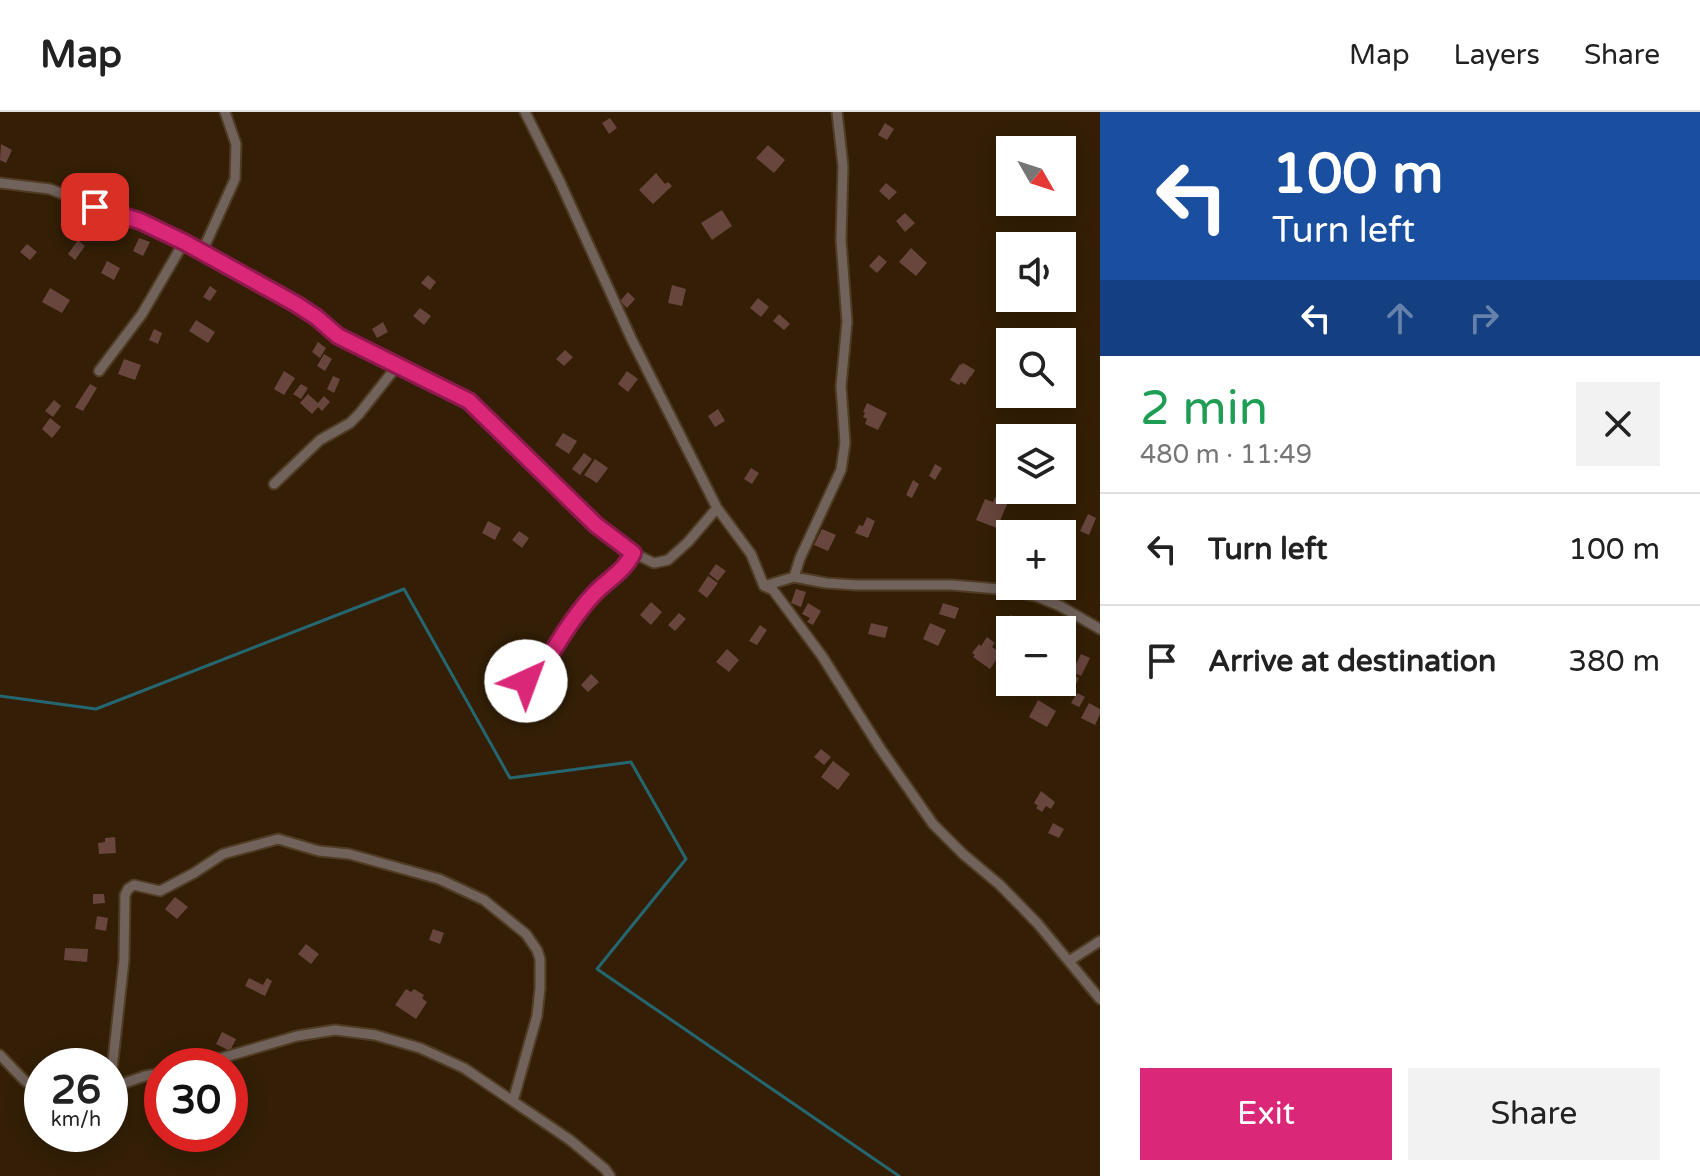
<!DOCTYPE html>
<html lang="en">
<head>
<meta charset="utf-8">
<style>
	:root { --surface:#fff; --page:#f2f2f2; --text:#222; --muted:#767676; --line:#e0e0e0; --accent:#db2777 }
	body { margin:0; font-family:"Varela Round",sans-serif; background:var(--page); color:var(--text); height:100vh; display:flex; flex-direction:column; font-size:30px; white-space:nowrap }
	* { box-sizing:border-box; margin:0 }
	p { font-size:26px; color:var(--muted) }
	.icon { flex:none; width:44px; height:44px; fill:none; stroke:currentColor; stroke-width:2; stroke-linecap:round; stroke-linejoin:round }
	.map { position:relative; flex:1; overflow:hidden }
	.sheet { display:flex; flex-direction:column; background:var(--surface); width:600px }
	.sheet>* { flex:none }
	.top-card { background:#1a4fa0; color:#fff; overflow:hidden }
	.needle { width:52px; rotate:129deg }
	.fabs { position:absolute; left:996px; top:24px; display:grid; gap:16px }
	.fabs a { display:grid; place-items:center; width:80px; height:80px; border-radius:0px; background:var(--surface); box-shadow:0 4px 20px #0003; font-size:40px }
	.speed { position:absolute; left:24px; top:936px; display:flex; gap:16px; font-size:40px; font-weight:700; text-align:center }
	.speed>* { display:grid; place-content:center; width:104px; height:104px; border-radius:50%; background:var(--surface); box-shadow:0 4px 20px #0003; line-height:1 }
	.speed small { font-size:20px; font-weight:400 }
	.speed .limit { border:12px solid #d22; background:#fff; color:#111 }
	.pin { position:absolute; display:grid; place-items:center; width:68px; height:68px; color:#fff; margin:-34px; border-radius:16px; box-shadow:0 4px 12px #0006 }
	.me { position:absolute; width:88px; margin:-44px; rotate:43deg; stroke-linejoin:round; filter:drop-shadow(0 0 6px #0008) }
	.turn { display:flex; align-items:center; gap:28px; height:168px; padding:0 40px; font-size:36px }
	.turn .icon { width:104px; height:104px; stroke-width:2.5 }
	.turn b { display:block; font-size:56px; line-height:68px }
	.lanes { display:flex; align-items:center; height:76px; padding:0 40px; background:#0003; justify-content:center; gap:40px; direction:ltr }
	.lanes .off { opacity:.35 }
	.round { display:grid; place-items:center; flex:none; width:84px; height:84px; border-radius:0px; background:var(--page) }
	.headline { display:flex; align-items:center; justify-content:space-between; height:136px; padding:0 40px }
	h1 { font-size:48px; font-weight:600; line-height:60px; color:#1e9e55 }
	.cta { display:flex; gap:16px; margin-top:auto; padding:16px 40px }
	.cta a { flex:1; height:92px; border-radius:0px; background:var(--accent); color:#fff; font-size:32px; font-weight:600; line-height:92px; text-align:center }
	.cta a+a { background:var(--page); color:var(--text) }
	ul { padding:0; list-style:none }
	li { display:flex; align-items:center; gap:24px; height:112px; padding:0 40px; border-top:2px solid var(--line) }
	li div { flex:1 }
	li b { display:block; font-size:30px }
	li em { font-style:normal }
	header { display:flex; align-items:center; gap:48px; box-sizing:border-box; height:112px; padding:0 40px; background:var(--surface); border-bottom:2px solid var(--line) }
	header strong { font-size:38px }
	nav { display:flex; gap:44px; margin-inline-start:auto; font-size:28px }
	main { display:flex; flex:1; min-height:0 }
	.map>svg:first-child { display:block }
	.lines { fill:none; stroke-linecap:round; stroke-linejoin:round }
	.stream { stroke:#246771; stroke-width:3 }
	.building { fill:#68463d }
	.minor-casing { stroke:#503c25; stroke-width:13 }
	.minor { stroke:#71635b; stroke-width:9 }
	.route-casing { stroke:#8e194d; stroke-width:20 }
	.route { stroke:#db2777; stroke-width:14 }
</style>
</head>
<body>
<header>
<strong>Map</strong>
<nav><a>Map</a><a>Layers</a><a>Share</a></nav>
</header>
<main>
<div class="map">
<svg width="1100" height="1064" viewBox="0 0 1100 1064">
	<rect width="100%" height="100%" fill="#341f06"/>
	<g class="lines">
		<path class="stream" d="M0,584L96,597L404,477L510,666L631,650L686,747L597,857L899,1064"/>
	</g>
	<path class="building" d="M610,6L617,16L609,22L602,11Z
		M885,11L894,17L887,28L878,23Z
		M1,32L12,38L6,51L0,48Z
		M768,33L785,48L774,61L756,46Z
		M656,61L665,72L668,70L672,74L653,92L639,78Z
		M886,71L897,80L889,88L879,79Z
		M722,98L732,114L712,128L701,111Z
		M905,101L915,111L905,120L896,109Z
		M139,126L150,130L143,144L133,139Z
		M78,128L85,134L75,148L68,142Z
		M27,132L37,140L30,148L20,140Z
		M911,136L927,151L916,164L899,150Z
		M879,143L887,150L877,161L869,154Z
		M107,149L120,156L114,168L101,161Z
		M428,163L436,170L430,178L421,171Z
		M672,173L686,177L682,194L668,191Z
		M210,174L217,179L210,189L203,185Z
		M50,176L70,188L62,201L42,190Z
		M628,180L635,187L627,196L620,189Z
		M758,186L769,195L761,205L750,196Z
		M420,196L431,204L424,213L413,204Z
		M779,202L790,212L784,218L773,209Z
		M196,208L215,220L208,231L189,219Z
		M383,210L388,220L377,226L372,217Z
		M154,217L162,221L158,232L149,228Z
		M318,230L326,236L320,246L312,240Z
		M565,238L573,245L564,254L556,247Z
		M324,242L332,247L325,259L317,254Z
		M124,247L141,253L135,268L118,262Z
		M963,251L975,258L971,265L969,264L970,265L965,273L961,270L959,273L950,268L960,252L961,253Z
		M284,259L295,266L284,283L274,277Z
		M627,259L638,267L628,280L618,272Z
		M333,264L340,267L334,281L327,277Z
		M90,272L97,276L83,299L75,295Z
		M301,272L308,276L301,287L293,282Z
		M308,282L318,291L324,284L330,290L322,299L318,295L312,302L300,291Z
		M54,288L61,294L53,305L45,299Z
		M867,291L887,301L878,318L865,312L867,307L863,305L865,301L863,300Z
		M718,297L725,309L715,315L708,304Z
		M50,306L61,315L52,326L42,317Z
		M563,321L577,329L569,342L555,333Z
		M584,341L592,347L580,363L572,357Z
		M595,347L608,356L597,371L584,363Z
		M935,352L942,356L935,368L929,364Z
		M751,356L759,361L752,372L744,367Z
		M913,368L919,372L912,386L906,383Z
		M995,385L1008,390L997,416L976,408L985,387L993,390Z
		M1088,402L1096,406L1089,423L1080,419Z
		M867,405L875,409L868,426L855,421L859,413L863,414Z
		M488,409L501,416L495,428L482,421Z
		M822,417L836,423L828,439L814,433Z
		M519,419L529,426L522,436L512,428Z
		M716,452L726,459L718,469L709,462Z
		M708,464L718,471L707,486L698,479Z
		M796,477L806,480L801,495L791,491Z
		M651,490L662,500L651,513L640,503Z
		M808,491L821,499L813,513L807,510L810,506L802,502Z
		M943,491L959,496L955,507L939,502Z
		M679,501L686,507L675,519L668,513Z
		M1011,503L1020,508L1014,518H1010V520L1001,515Z
		M871,511L888,515L885,526L868,522Z
		M930,511L946,518L938,534L923,527Z
		M760,513L767,518L757,533L749,529Z
		M987,525L995,531L992,535L1001,541L990,557L973,545L975,543L972,541L979,532L981,534Z
		M727,537L739,548L729,560L716,550Z
		M1081,542L1090,546L1081,564L1072,560Z
		M1068,561L1079,566L1073,578L1063,573Z
		M591,562L599,570L588,580L581,573Z
		M505,571L516,579L511,586L500,578Z
		M1077,581L1085,585L1079,595L1071,591Z
		M1038,588L1056,599L1047,615L1029,605Z
		M1089,591L1100,597V602L1095,613L1081,606Z
		M821,637L831,645L824,653L814,645Z
		M833,649L850,662L838,678L821,665Z
		M1041,679L1055,690L1051,697L1046,694L1042,700L1036,696L1038,694L1034,691Z
		M1053,711L1064,717L1059,726L1048,721Z
		M115,725L116,741L99,742L98,731L105,730V726Z
		M93,782H104L105,791L93,792Z
		M175,785L188,795L177,807L165,797Z
		M97,804L108,806L106,819L95,817Z
		M433,817L444,821L440,832L429,828Z
		M306,832L319,842L311,852L298,842Z
		M65,836L88,837L87,850L64,848Z
		M249,866L263,873L267,866L272,869L265,884L245,874Z
		M406,877L411,880L414,877L424,883L422,886L427,890L416,907L395,893Z
		M222,920L236,927L230,939L216,932Z"/>
	<g class="lines">
		<g class="minor-casing">
			<path id="minor" d="M525,0L560,70L632,228L717,396L751,442L764,474L773,478L822,544L880,636L933,712L963,742L1000,773L1038,812L1100,887
				M0,71L50,77L95,95L140,109L202,140L296,192L316,205L338,224L469,289L596,413L633,441L654,451L668,448L688,430L717,396
				M202,140L235,67L236,32L225,0
				M99,259L142,202L184,130
				M274,372L320,328L350,311L359,302L397,254
				M794,465L800,446L841,358L845,331L841,274L847,210L841,128L843,54L837,0
				M764,474L794,465L826,471L856,473H952L1010,478L1038,485L1060,494L1100,517
				M519,567L526,569L534,567L593,483L628,453L633,441
				M1069,849L1100,829
				M0,943L24,968L42,982
				M194,954L297,924L335,918L375,923L420,936L464,956L570,1028L605,1057L610,1064
				M110,976L124,848L125,783L128,777L134,773L160,779L194,761L223,742L278,727L319,739L349,742L439,767L484,788L526,822L537,838L540,847V876L537,904L513,989
				M110,976L145,964L162,961"/>
		</g>
		<use href="#minor" class="minor"/>
	</g>
	<g class="lines">
		<g class="route-casing">
			<path id="route" d="M95,95L140,109L184,130L296,192L316,205L338,224L469,289L596,413L633,441C624,460 608,467 594,482C575,502 553,537 540,561L534,567L526,569"/>
		</g>
		<use href="#route" class="route"/>
	</g>
</svg>
<div class="fabs">
<a><svg class="needle" viewBox="-14 -14 28 28"><path d="M0-13l5 13h-10z" fill="#e53935"/><path d="M0 13l5-13h-10z" fill="#767676"/></svg></a>
<a><svg class="icon" aria-label="sound" viewBox="0 0 24 24"><path d="M4 9h4l5-4v14l-5-4H4zM17 9q2 3 0 6"/></svg></a>
<a><svg class="icon" aria-label="search" viewBox="0 0 24 24"><circle cx="10" cy="10" r="6"/><path d="M15 15l6 6"/></svg></a>
<a><svg class="icon" aria-label="layers" viewBox="0 0 24 24"><path d="M12 4l9 5-9 5-9-5zM3 14l9 5 9-5"/></svg></a>
<a>+</a>
<a>−</a>
</div>
<div class="speed"><div>26<small>km/h</small></div><div class="limit">30</div></div>
<div class="pin" style="left:95px;top:95px;background:#d93025"><svg class="icon" aria-label="arrive" viewBox="0 0 24 24"><path d="M6 21V4h12l-3 4 3 4H6"/></svg></div>
<svg class="me" style="left:526px;top:569px" viewBox="-20 -20 40 40"><circle r="19" fill="#fff"/><path d="M0-13L10 11 0 6-10 11z" fill="#db2777"/></svg>
</div>
<section class="sheet">
<div class="top-card">
<div class="turn"><svg class="icon" aria-label="left" viewBox="0 0 24 24"><path d="M17 20v-9H6M10 6l-5 5 5 5"/></svg><div><b>100 m</b>Turn left</div></div>
<div class="lanes"><svg class="icon" aria-label="left" viewBox="0 0 24 24"><path d="M17 20v-9H6M10 6l-5 5 5 5"/></svg><svg class="icon off" aria-label="ahead" viewBox="0 0 24 24"><path d="M12 20V5M6 11l6-6 6 6"/></svg><svg class="icon off" aria-label="right" viewBox="0 0 24 24"><path d="M7 20v-9h11M14 6l5 5-5 5"/></svg></div>
</div>
<div class="headline"><div><h1>2 min</h1><p>480 m · 11:49</p></div><a class="round"><svg class="icon" aria-label="close" viewBox="0 0 24 24"><path d="M6 6l12 12M18 6L6 18"/></svg></a></div>
<ul>
<li><svg class="icon" aria-label="left" viewBox="0 0 24 24"><path d="M17 20v-9H6M10 6l-5 5 5 5"/></svg><div><b>Turn left</b></div><em>100 m</em></li>
<li><svg class="icon" aria-label="arrive" viewBox="0 0 24 24"><path d="M6 21V4h12l-3 4 3 4H6"/></svg><div><b>Arrive at destination</b></div><em>380 m</em></li>
</ul>
<div class="cta"><a>Exit</a><a>Share</a></div>
</section>
</main>
</body>
</html>
